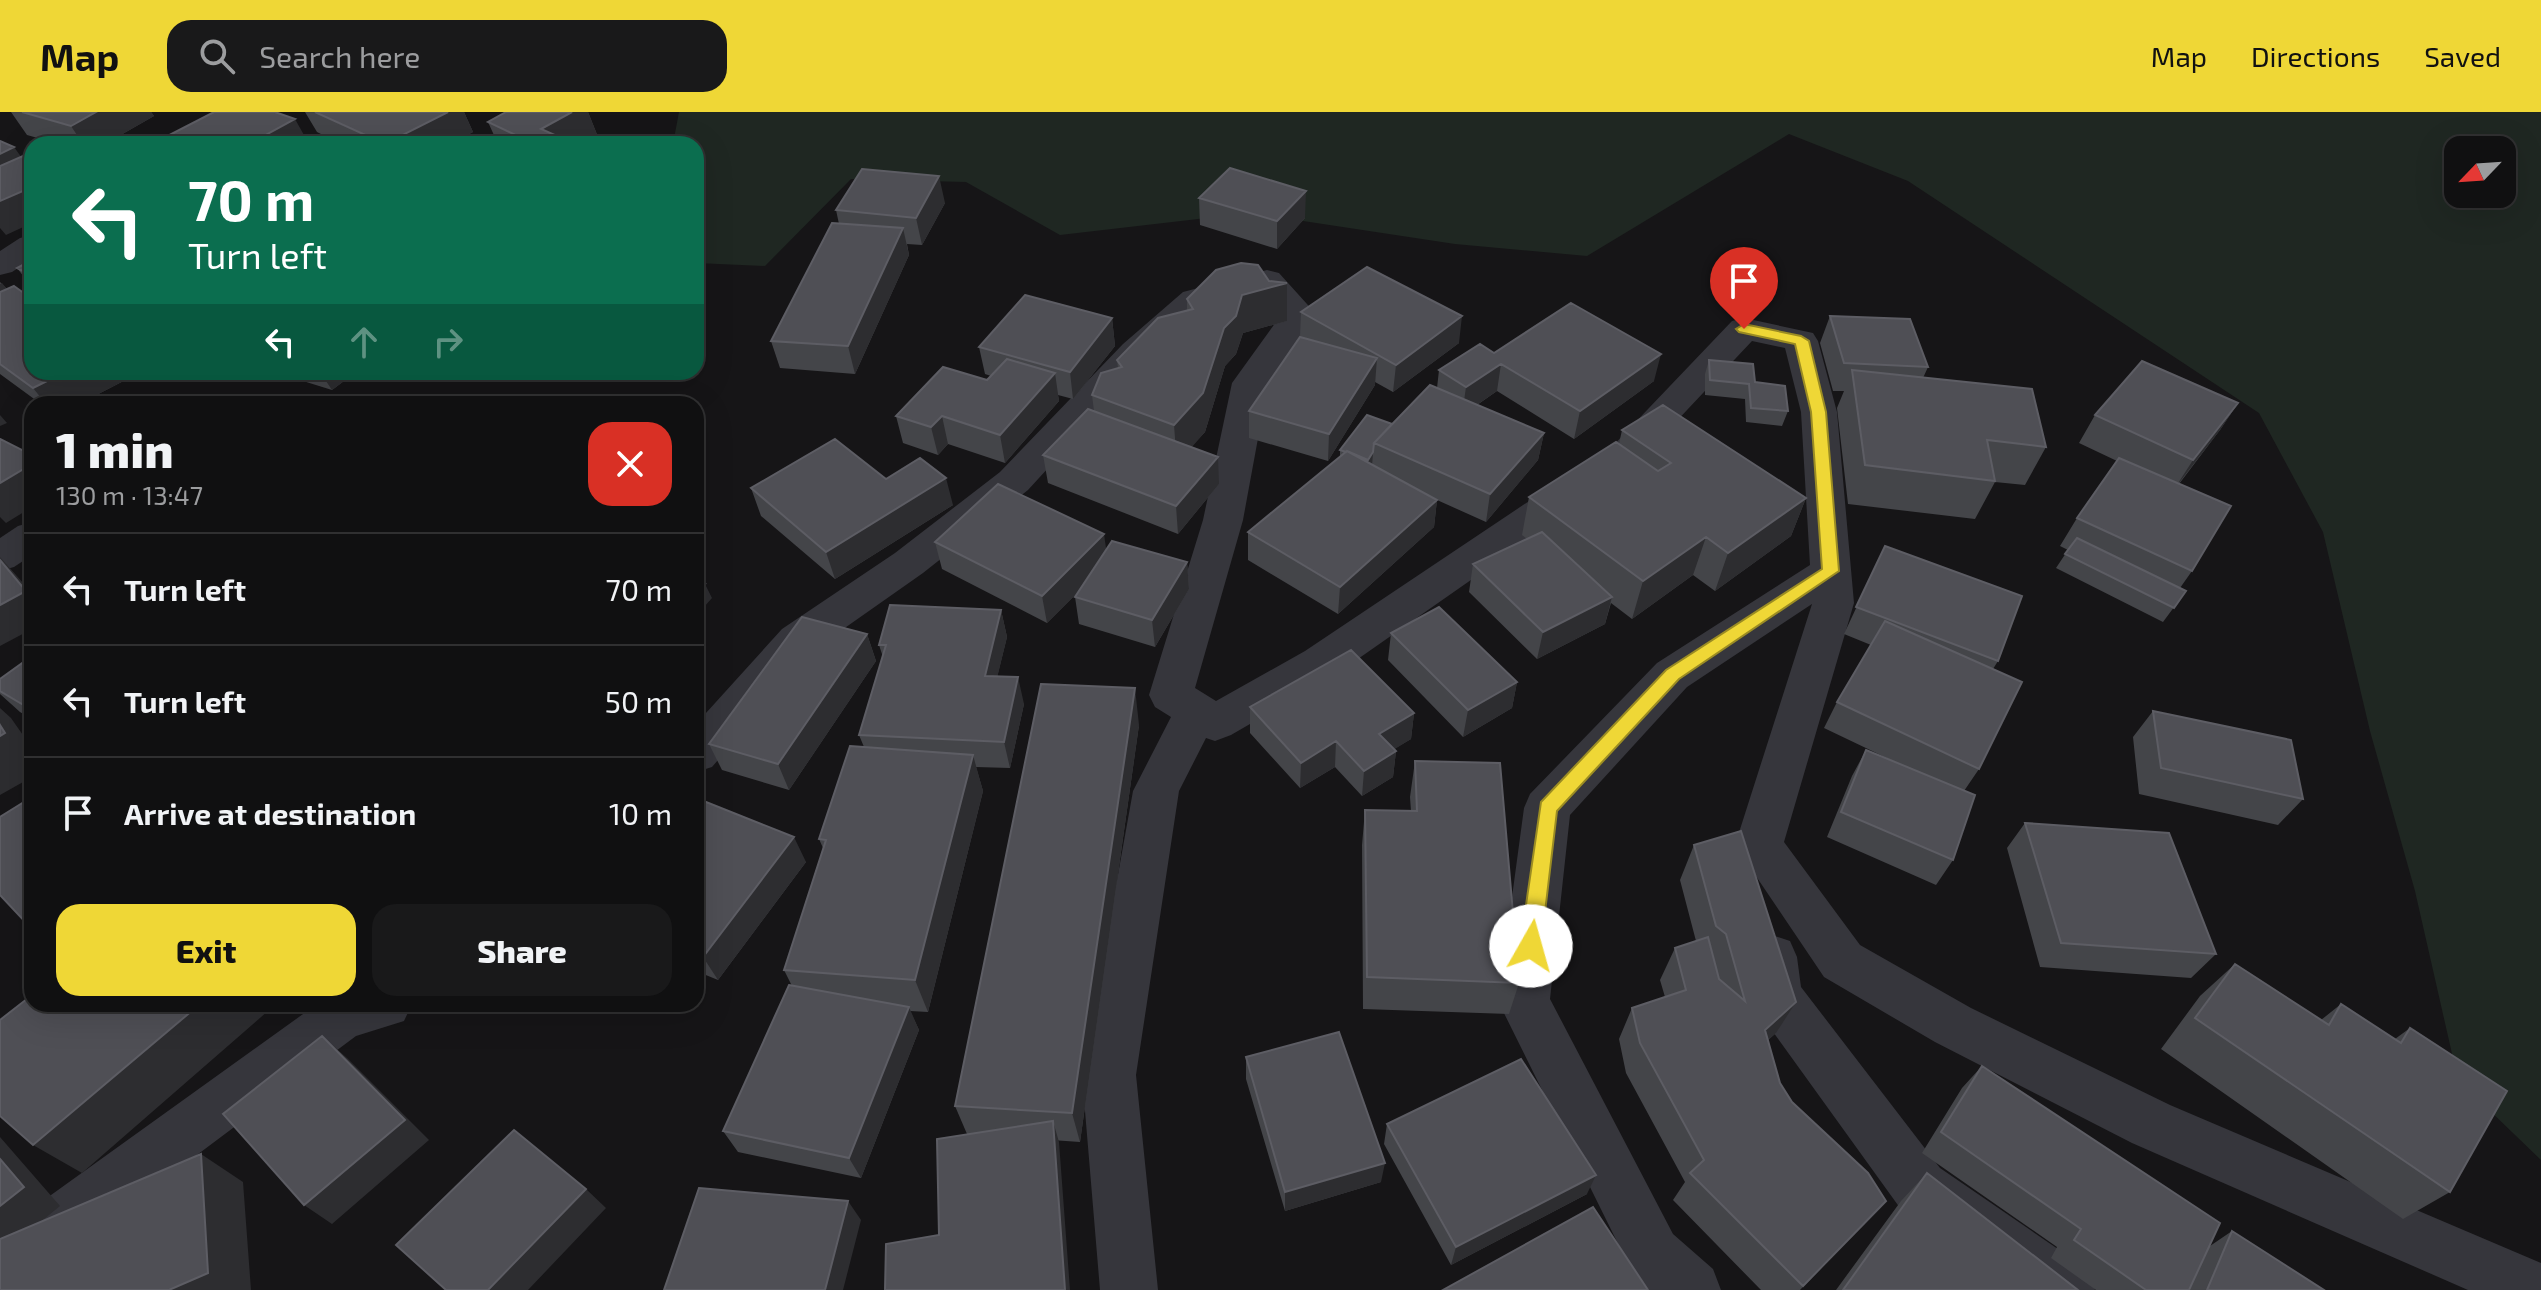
<!DOCTYPE html>
<html lang="en">
<head>
<meta charset="utf-8">
<style>
	:root { --surface:#101011; --page:#19191a; --text:#f1f3f6; --muted:#9c9d9f; --line:#303031; --accent:#efd736 }
	body { margin:0; font-family:"Exo 2",sans-serif; background:var(--page); color:var(--text); height:100vh; display:flex; flex-direction:column; font-size:30px; white-space:nowrap }
	* { box-sizing:border-box; margin:0 }
	p { font-size:26px; color:var(--muted) }
	.icon { flex:none; width:44px; height:44px; fill:none; stroke:currentColor; stroke-width:2; stroke-linecap:round; stroke-linejoin:round }
	.map { position:relative; flex:1; overflow:hidden }
	.sheet { position:absolute; left:24px; top:284px; width:680px; height:616px; display:flex; flex-direction:column; background:var(--surface); border-radius:24px; box-shadow:0 8px 32px #0002,0 0 0 2px var(--line) }
	.sheet>* { flex:none }
	.guide { position:absolute; left:24px; top:24px; width:680px; height:244px; border-radius:24px; box-shadow:0 8px 32px #0002,0 0 0 2px var(--line); background:#0b6e4f; color:#fff; overflow:hidden }
	.needle { width:52px; rotate:245deg }
	.tools { position:absolute; left:2444px; top:24px; display:grid; gap:16px }
	.tools a { display:grid; place-items:center; width:72px; height:72px; border-radius:16px; background:var(--surface); box-shadow:0 8px 32px #0002,0 0 0 2px var(--line); font-size:40px }
	.pin { position:absolute; display:grid; place-items:center; width:68px; height:68px; color:#fff; margin:-82px -34px; border-radius:50% 50% 50% 0; rotate:-45deg; box-shadow:0 0 8px #0007 }
	.pin .icon { rotate:45deg }
	.me { position:absolute; width:88px; margin:-44px; rotate:7deg; stroke-linejoin:round; filter:drop-shadow(0 0 6px #0008) }
	.turn { display:flex; align-items:center; gap:28px; height:168px; padding:0 32px; font-size:36px }
	.turn .icon { width:104px; height:104px; stroke-width:2.5 }
	.turn b { display:block; font-size:56px; line-height:68px }
	.lanes { display:flex; align-items:center; height:76px; padding:0 32px; background:#0003; justify-content:center; gap:40px; direction:ltr }
	.lanes .off { opacity:.35 }
	.round { display:grid; place-items:center; flex:none; width:84px; height:84px; border-radius:24px; background:var(--page) }
	.head { display:flex; align-items:center; justify-content:space-between; height:136px; padding:0 32px }
	h1 { font-size:48px; font-weight:800; line-height:60px }
	.primary-button { display:flex; gap:16px; margin-top:auto; padding:16px 32px }
	.primary-button a { flex:1; height:92px; border-radius:24px; background:var(--accent); color:#111; font-size:32px; font-weight:800; line-height:92px; text-align:center }
	.primary-button a+a { background:var(--page); color:var(--text) }
	ul { padding:0; list-style:none }
	li { display:flex; align-items:center; gap:24px; height:112px; padding:0 32px; border-top:2px solid var(--line) }
	li div { flex:1 }
	li b { display:block; font-size:30px }
	li em { font-style:normal }
	header { display:flex; align-items:center; gap:48px; box-sizing:border-box; height:112px; padding:0 40px; background:var(--accent); color:#111 }
	header strong { font-size:38px }
	nav { display:flex; gap:44px; margin-inline-start:auto; font-size:28px }
	.search { width:560px; height:72px; background:var(--page); display:flex; align-items:center; gap:20px; box-sizing:border-box; padding:0 28px; border-radius:24px; color:var(--muted); font-size:30px }
	.map>svg:first-child { display:block }
	.green { fill:#1f2722; fill-rule:evenodd }
	.lines { fill:none; stroke-linecap:round; stroke-linejoin:round }
	.minor { fill:#36363c; fill-rule:evenodd }
	.wall { fill:#444549 }
	.shaded-wall { fill:#2d2d30 }
	.building { fill:#4f4f55; stroke:#5d5d64; stroke-width:2 }
	.route { fill:#efd736; stroke:#9b8c23; stroke-width:2 }
</style>
</head>
<body>
<header>
<strong>Map</strong>
<div class="search"><svg class="icon" aria-label="search" viewBox="0 0 24 24"><circle cx="10" cy="10" r="6"/><path d="M15 15l6 6"/></svg>Search here</div>
<nav><a>Map</a><a>Directions</a><a>Saved</a></nav>
</header>
<div class="map">
<svg width="2541" height="1178" viewBox="0 0 2541 1178">
	<rect width="100%" height="100%" fill="#161517"/>
	<path class="green" d="M679,0H2541V1048L2458,968L2415,779L2370,619L2323,420L2259,301L1908,69L1789,22L1587,144L1455,132L1250,101L1060,123L966,70L851,67L765,154L696,151V32H673ZM2458,38H2502V82H2458Z"/>
	<g class="lines">
		<path class="minor" d="M32,123V147L12,160L0,163V139L20,126Z
			M1267,158L1279,161L1316,202L1268,272L1243,408L1195,576L1216,589L1305,539L1559,369L1573,365L1587,369L1592,378L1587,387L1335,563L1231,623L1215,629L1206,626L1179,679L1136,963L1158,1178H1100L1082,963L1133,679L1171,605L1155,595L1149,583L1203,408L1232,271L1281,203L1260,180L1207,194L1147,248L1028,378L923,461L812,539L712,655L696,660V612L782,517L895,441L1000,360L1123,232L1183,180Z
			M1744,206L1813,221L1818,229L1837,300L1854,491L1784,730L1860,833L1971,896L2170,993L2541,1151V1178H2468L2132,1031L1935,930L1824,865L1735,733L1812,492L1687,575L1570,703L1550,887L1673,1122L1713,1157L1721,1178H1649L1633,1162L1498,889L1524,696L1530,682L1657,551L1810,453L1801,300L1785,236L1752,229L1639,349L1626,353L1613,349L1607,340L1732,209Z
			M32,410V443L14,455L0,459V426L18,414Z
			M1772,823L1790,829L1797,845L1801,875L1940,1056L2087,1157L2095,1178H2016L1900,1096L1758,899C1747,877 1743,852 1754,829Z
			M317,892H412L404,909L356,924L66,1141L44,1178H0V1141L26,1101Z"/>
	</g>
	<path class="wall" d="M11,0H151L154,4L105,32H59L27,23Z
		M305,0H464L473,20L450,32H341L317,20Z
		M506,0H588L600,30L596,32H498L488,10Z
		M1199,86L1305,106L1277,137L1200,113Z
		M945,91L922,133L907,132L909,143L855,262L780,256L771,229L839,112L836,98Z
		M32,148V172L28,170L17,156Z
		M0,170L7,177L32,260H141L79,292H41L0,262Z
		M1187,187L1287,209L1243,221L1236,242L1225,254L1205,320L1191,335L1219,372L1178,422L1048,371L1043,343L1094,299L1092,283L1118,256L1117,248L1187,198Z
		M1301,200L1459,231L1393,280L1375,270V273L1328,349L1249,326V299L1300,225Z
		M1830,204L1928,255L1923,266L2046,335L2025,373L1995,370L1975,407L1848,392L1837,296L1844,279H1833L1820,231Z
		M1112,206L1115,234L1073,287L1058,283L1059,289L1005,351L948,332L938,343L903,331L896,304L987,268L991,264L985,262L979,235Z
		M1494,241L1654,269L1574,327L1497,279L1477,293L1544,321L1538,348L1486,410L1437,388L1434,415L1338,502L1248,448V420L1340,345V338L1392,312L1437,276L1439,258Z
		M1709,248L1755,270L1788,299L1782,314L1746,310L1745,287L1705,283V262Z
		M274,260H356L332,278Z
		M2238,291L2220,318L2179,372L2192,459L2180,476L2186,479L2163,510L2056,456L2068,438L2060,434L2077,406L2117,349L2079,331L2095,303Z
		M1622,318L1806,386L1791,424L1715,479L1693,463L1632,507L1611,491L1605,512L1537,547L1469,480L1473,452L1527,427L1522,423L1529,385L1619,332Z
		M886,367L953,393L835,467L761,404L751,376Z
		M935,430L1106,437L1187,450L1189,477L1155,535L1079,512L1075,485L1080,478L1047,511L942,457Z
		M1885,434L1998,549L1993,557L1979,657L1964,679L1953,748L1936,773L1827,725L1852,664L1866,638L1891,648L1824,616L1837,590L1871,533L1844,522Z
		M1001,498L1007,525L997,565L1024,592L1010,656L976,655L983,679L928,900L910,899L919,918L861,1066L738,1040L723,1019L792,874L784,858L823,736L819,727L864,635L859,623L883,545L879,533Z
		M1391,521L1517,570L1512,596L1463,625L1388,548Z
		M867,522L876,549L789,678L722,658L709,632Z
		M32,544V607L20,600L0,582V567Z
		M1250,595L1414,601L1411,627L1394,637L1396,639L1393,665L1362,684L1335,655L1300,676L1250,621Z
		M2153,599L2303,687L2278,713L2139,682L2133,625Z
		M1139,613L1080,1030L967,1022L955,994Z
		M1415,649L1519,871L1509,902L1363,897L1362,733L1365,698L1411,699L1410,685Z
		M696,686L806,750L718,868L696,859Z
		M2025,711L2216,842L2191,866L2040,855L2007,736Z
		M1694,733L1776,921L1768,928L1780,971L1792,990L1886,1089L1800,1178H1761L1673,1088L1685,1070L1626,961L1619,927L1632,896L1665,885L1660,868L1675,836L1696,829L1680,768Z
		M2235,852L2321,908L2341,892L2395,927L2410,916L2450,1080L2403,1107L2161,937L2200,884Z
		M1246,945L1381,1070L1285,1099L1246,967Z
		M1982,954L2210,1134L2232,1119L2324,1178H2096L2051,1146L2057,1135L1922,1041L1962,976Z
		M1387,1012L1587,1082L1451,1153L1384,1032Z
		M1927,1061L2078,1178H1836L1901,1089Z"/>
	<path class="shaded-wall" d="M96,0H151L154,4L105,32H83L71,14Z
		M439,0H464L473,20L450,32H385Z
		M572,0H588L600,30L596,32H547L541,17Z
		M295,7L309,32H249Z
		M14,35L32,60L0,78V42Z
		M939,64L945,91L922,133L916,106Z
		M32,75V111L6,123L0,116V89Z
		M1306,79L1305,106L1277,137V109Z
		M903,116L909,143L855,262L848,234Z
		M2,171L24,198L0,211V172Z
		M1287,171V209L1243,221L1236,242L1225,254L1205,320L1177,352L1174,313L1242,183Z
		M1462,204L1459,231L1393,280L1396,253Z
		M1112,206L1115,234L1073,287L1070,260Z
		M1661,242L1654,269L1574,327L1580,299Z
		M1377,246L1375,273L1328,349L1329,322Z
		M1501,252L1497,279L1462,303L1466,275Z
		M65,260H141L79,292H46L33,276Z
		M320,260H356L332,278Z
		M1055,261L1059,289L1005,351L1000,323Z
		M2238,291L2220,318L2175,376L2193,348Z
		M0,303L7,311L0,314Z
		M942,304L948,332L938,343L931,315Z
		M1544,321L1538,348L1486,410L1490,382Z
		M1373,340L1372,355L1367,362L1368,348Z
		M1218,345L1219,372L1178,422L1176,394Z
		M32,352V395L6,411L0,405V371Z
		M946,366L953,393L835,467L826,440Z
		M1806,386L1791,424L1715,479L1728,441Z
		M1437,388L1434,415L1338,502L1340,475Z
		M1104,422L1108,450L1047,511L1042,484Z
		M1706,425L1693,463L1632,507L1643,469Z
		M0,445L32,481V517L0,534Z
		M1187,450L1189,477L1155,535L1152,508Z
		M705,472L712,486L696,504V482Z
		M1612,485L1605,512L1537,547L1543,520Z
		M1001,498L1007,525L991,591L985,564Z
		M867,522L876,549L789,678L778,652Z
		M1018,565L1024,592L1010,656L1004,630Z
		M1517,570L1512,596L1463,625L1468,598Z
		M1135,576L1139,613L1080,1030L1072,1001Z
		M0,596L11,606L32,636V665L0,683Z
		M1414,601L1411,627L1377,648L1379,622Z
		M1336,629L1335,655L1300,676L1301,651Z
		M1396,639L1393,665L1362,684L1364,659Z
		M973,643L983,679L928,900L915,868Z
		M794,725L806,750L718,868L703,845Z
		M1796,890L1776,921L1746,948L1765,918Z
		M200,892H276L82,1061L33,1033Z
		M909,895L919,918L861,1066L849,1046Z
		M322,924L347,946L429,1028L332,1112L304,1093Z
		M1053,1009L1059,1030L1070,1178H1065Z
		M0,1025L60,1094L0,1143Z
		M201,1042L243,1070L251,1178H169Z
		M1385,1051L1381,1070L1285,1099V1080Z
		M1596,1063L1587,1082L1451,1153L1456,1135Z
		M586,1077L606,1096L528,1178H488Z
		M848,1089L861,1108L843,1178H825Z"/>
	<path class="building" d="M22,0H96L71,14Z
		M214,0H275L295,7L249,32L154,31Z
		M315,0H448L385,32Z
		M506,0H572L541,17L575,32H511L522,26L488,10Z
		M0,29L14,35L0,42Z
		M32,40V75L0,89V54Z
		M1230,56L1306,79L1277,109L1199,86Z
		M862,57L939,64L916,106L836,98Z
		M832,111L903,116L848,234L771,229Z
		M32,148V164L17,156Z
		M1241,151L1258,153L1269,169L1287,171L1242,183L1236,204L1224,216L1203,281L1174,313L1092,283L1101,261L1122,255L1117,248L1158,206L1193,197L1187,187L1216,158Z
		M1367,155L1462,204L1396,253L1301,200Z
		M14,174L32,187V260H65L33,276L0,252V180Z
		M1025,183L1112,206L1070,260L979,235Z
		M1571,191L1661,242L1580,299L1501,252L1466,275L1439,258L1480,232L1494,241Z
		M1830,204L1910,207L1928,255L1844,251Z
		M1300,225L1377,246L1329,322L1249,299Z
		M1007,247L1055,261L1000,323L942,304L931,315L896,304L943,255L987,268Z
		M1709,248L1753,252L1755,270L1785,274L1788,299L1751,296L1749,272L1710,268Z
		M2142,249L2238,291L2193,348L2095,303Z
		M1852,258L2032,277L2046,335L1987,328L1995,369L1865,353Z
		M1430,273L1544,321L1490,382L1374,331Z
		M1663,293L1806,386L1728,441L1706,425L1643,469L1529,385L1616,330L1658,359L1671,351L1622,318Z
		M1088,297L1218,345L1176,394L1043,343Z
		M1367,303L1392,312L1374,331L1373,340L1368,348L1347,339L1346,340L1340,338Z
		M0,327L32,343V352L0,371Z
		M835,327L886,367L920,346L946,366L826,440L751,376Z
		M1347,339L1437,388L1340,475L1248,420Z
		M2119,346L2231,394L2192,459L2077,406Z
		M998,372L1104,422L1042,484L935,430Z
		M1542,420L1612,485L1543,520L1473,452Z
		M2077,426L2186,479L2174,496L2065,442Z
		M1112,429L1187,450L1152,508L1075,485Z
		M1885,434L2022,484L1998,549L1856,495Z
		M0,448L26,479L0,493Z
		M696,469L705,472L696,482Z
		M890,493L1001,498L985,564L1018,565L1004,630L859,623L886,533H879Z
		M1439,495L1517,570L1468,598L1391,521Z
		M802,505L867,522L778,652L709,632Z
		M1885,509L2022,570L1979,657L1837,590Z
		M1351,538L1414,601L1379,622L1396,639L1364,659L1336,629L1301,651L1250,595Z
		M32,544V598L0,579V567Z
		M1041,572L1135,576L1072,1001L955,994Z
		M2153,599L2291,628L2303,687L2161,656Z
		M0,613L5,621L0,624Z
		M850,634L973,643L915,868L784,858L826,728L819,727Z
		M1866,638L1975,683L1953,748L1841,700Z
		M1415,649L1500,651L1519,871L1367,865L1365,698L1417,699Z
		M32,685V812L29,814L0,783V705Z
		M696,686L794,725L703,845L696,842Z
		M2025,711L2169,721L2216,842L2061,831Z
		M1741,719L1796,890L1765,918L1780,971L1792,990L1868,1061L1886,1089L1803,1174L1690,1061L1704,1048L1640,931L1632,896L1686,878L1675,836L1708,825L1719,867L1745,889L1726,822L1716,814L1694,733Z
		M2235,852L2329,913L2341,892L2401,931L2410,916L2507,979L2450,1080L2195,906Z
		M789,873L909,895L849,1046L723,1019Z
		M32,883V892H200L33,1033L0,1004V908Z
		M1339,920L1385,1051L1285,1080L1246,945Z
		M322,924L405,1008L304,1093L223,1002Z
		M1521,947L1596,1063L1456,1135L1387,1012Z
		M1982,954L2220,1111L2189,1178H2146L2074,1128L2081,1117L1941,1020Z
		M1053,1009L1065,1178H885L886,1132L939,1123L937,1027Z
		M514,1018L586,1077L488,1178H446L396,1133Z
		M201,1042L208,1161L169,1178H0V1127Z
		M0,1047L24,1075L0,1094Z
		M1927,1061L2078,1178H1843Z
		M699,1076L848,1089L825,1178H664Z
		M1593,1095L1648,1178H1443Z
		M2232,1119L2324,1178H2207Z"/>
	<path class="route" d="M1744,212L1801,224L1809,229L1826,300L1839,459L1679,567L1557,699L1541,834L1538,840L1531,843L1523,840L1520,834L1541,690L1666,558L1822,457L1811,300L1795,232L1739,220L1736,217Z"/>
</svg>
<div class="tools">
<a><svg class="needle" viewBox="-14 -14 28 28"><path d="M0-13l5 13h-10z" fill="#e53935"/><path d="M0 13l5-13h-10z" fill="#9c9d9f"/></svg></a>
</div>
<div class="pin" style="left:1744px;top:217px;background:#d93025"><svg class="icon" aria-label="arrive" viewBox="0 0 24 24"><path d="M6 21V4h12l-3 4 3 4H6"/></svg></div>
<svg class="me" style="left:1531px;top:834px" viewBox="-20 -20 40 40"><circle r="19" fill="#fff"/><path d="M0-13L10 11 0 6-10 11z" fill="#efd736"/></svg>
<div class="guide">
<div class="turn"><svg class="icon" aria-label="left" viewBox="0 0 24 24"><path d="M17 20v-9H6M10 6l-5 5 5 5"/></svg><div><b>70 m</b>Turn left</div></div>
<div class="lanes"><svg class="icon" aria-label="left" viewBox="0 0 24 24"><path d="M17 20v-9H6M10 6l-5 5 5 5"/></svg><svg class="icon off" aria-label="ahead" viewBox="0 0 24 24"><path d="M12 20V5M6 11l6-6 6 6"/></svg><svg class="icon off" aria-label="right" viewBox="0 0 24 24"><path d="M7 20v-9h11M14 6l5 5-5 5"/></svg></div>
</div>
<section class="sheet">
<div class="head"><div><h1>1 min</h1><p>130 m · 13:47</p></div><a class="round" style="background:#d93025;color:#fff"><svg class="icon" aria-label="close" viewBox="0 0 24 24"><path d="M6 6l12 12M18 6L6 18"/></svg></a></div>
<ul>
<li><svg class="icon" aria-label="left" viewBox="0 0 24 24"><path d="M17 20v-9H6M10 6l-5 5 5 5"/></svg><div><b>Turn left</b></div><em>70 m</em></li>
<li><svg class="icon" aria-label="left" viewBox="0 0 24 24"><path d="M17 20v-9H6M10 6l-5 5 5 5"/></svg><div><b>Turn left</b></div><em>50 m</em></li>
<li><svg class="icon" aria-label="arrive" viewBox="0 0 24 24"><path d="M6 21V4h12l-3 4 3 4H6"/></svg><div><b>Arrive at destination</b></div><em>10 m</em></li>
</ul>
<div class="primary-button"><a>Exit</a><a>Share</a></div>
</section>
</div>
</body>
</html>
